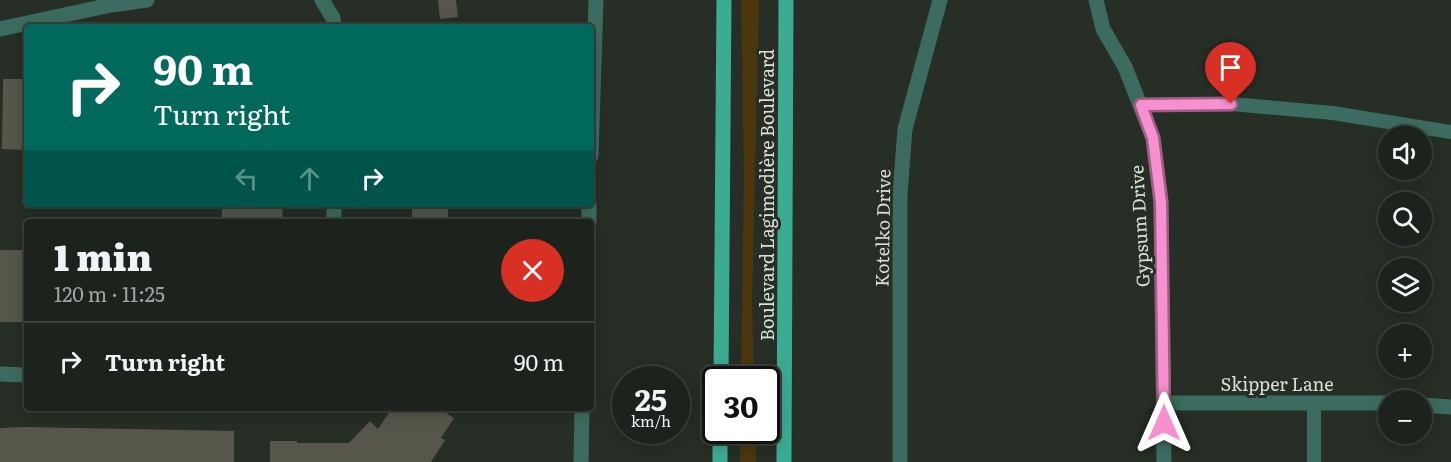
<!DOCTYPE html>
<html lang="en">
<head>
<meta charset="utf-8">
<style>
	:root { --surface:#1c221c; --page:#252a25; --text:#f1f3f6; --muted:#a0a4a3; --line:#3a3f3b }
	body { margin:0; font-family:Literata,serif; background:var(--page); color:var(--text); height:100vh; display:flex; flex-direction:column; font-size:22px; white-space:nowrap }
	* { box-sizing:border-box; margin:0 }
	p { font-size:20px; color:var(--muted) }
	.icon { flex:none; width:33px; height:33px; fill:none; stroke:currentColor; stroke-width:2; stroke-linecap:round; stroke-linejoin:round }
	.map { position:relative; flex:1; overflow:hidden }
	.panel { position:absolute; left:24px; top:219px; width:570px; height:192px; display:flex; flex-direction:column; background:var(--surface); border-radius:6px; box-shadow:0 3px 15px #0003,0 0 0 2px var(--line) }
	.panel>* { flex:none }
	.top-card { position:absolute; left:24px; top:24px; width:570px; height:183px; border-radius:6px; box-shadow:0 3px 15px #0003,0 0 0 2px var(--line); background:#00695c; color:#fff; overflow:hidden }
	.tools { position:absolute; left:1378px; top:126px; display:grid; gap:12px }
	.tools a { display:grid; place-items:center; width:54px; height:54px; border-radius:50%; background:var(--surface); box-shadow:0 3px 15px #0003,0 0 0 2px var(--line); font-size:30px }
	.speed { position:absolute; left:612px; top:366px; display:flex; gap:12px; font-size:30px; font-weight:700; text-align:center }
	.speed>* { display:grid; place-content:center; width:78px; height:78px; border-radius:50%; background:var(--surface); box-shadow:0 3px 15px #0003,0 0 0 2px var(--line); line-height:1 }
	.speed small { font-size:15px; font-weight:400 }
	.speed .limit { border:3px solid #111; border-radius:9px; background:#fff; color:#111 }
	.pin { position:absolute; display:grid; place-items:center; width:51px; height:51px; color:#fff; margin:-62px -26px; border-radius:50% 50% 50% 0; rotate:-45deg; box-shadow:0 0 6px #0007 }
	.pin .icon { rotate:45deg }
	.me { position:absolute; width:66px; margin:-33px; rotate:0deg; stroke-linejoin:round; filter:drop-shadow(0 0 4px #0008) }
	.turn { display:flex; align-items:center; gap:21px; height:126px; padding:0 30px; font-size:27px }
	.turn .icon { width:78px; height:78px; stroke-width:2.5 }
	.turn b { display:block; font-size:42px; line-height:51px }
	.lanes { display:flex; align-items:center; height:57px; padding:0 30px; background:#0003; justify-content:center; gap:30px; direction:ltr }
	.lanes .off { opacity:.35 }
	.round { display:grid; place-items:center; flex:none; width:63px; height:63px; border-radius:32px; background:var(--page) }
	.headline { display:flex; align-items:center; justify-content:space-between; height:102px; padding:0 30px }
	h1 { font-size:36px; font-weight:800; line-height:45px }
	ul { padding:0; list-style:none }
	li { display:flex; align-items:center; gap:18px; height:78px; padding:0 30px; border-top:2px solid var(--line) }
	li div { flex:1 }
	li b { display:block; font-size:22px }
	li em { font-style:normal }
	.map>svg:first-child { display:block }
	.green { fill:#4c360e }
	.building { fill:#56574a }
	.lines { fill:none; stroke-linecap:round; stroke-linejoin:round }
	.service { stroke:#3c6c5f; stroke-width:14 }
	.minor { stroke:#3c6c5f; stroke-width:15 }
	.primary { stroke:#3cac91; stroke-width:15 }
	.route-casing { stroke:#a05e87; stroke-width:15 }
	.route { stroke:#f690cf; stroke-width:10 }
	.labels { text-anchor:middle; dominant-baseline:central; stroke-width:6; stroke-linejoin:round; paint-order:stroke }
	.street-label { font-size:18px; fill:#d9dfd9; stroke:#262e25 }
</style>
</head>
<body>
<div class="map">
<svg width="1451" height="462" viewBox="0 0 1451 462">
	<rect width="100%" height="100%" fill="#262e25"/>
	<path class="green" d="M741,0H759L752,307L754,380L741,379L744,177Z
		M741,431H755L756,462H740Z"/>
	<path class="building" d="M438,0H456L458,17L440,19Z
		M3,79H25L27,150L2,149Z
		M222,204H282L283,222H222Z
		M412,204H448V222H412Z
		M0,250H27V305H22V322H0Z
		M392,408H438L454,418L441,438L445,440L431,462H270V441H297V443H349L370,421L378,429Z
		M25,427L234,431V462H0V428Z"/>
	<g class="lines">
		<path class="service" d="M1141,105L1231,104L1333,113L1451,132
			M1314,462V403"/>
		<path class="minor" d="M322,0L333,18L334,27
			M1096,0L1103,29L1125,67L1153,138L1161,202L1164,462
			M0,29L111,5L147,0
			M591,156L596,0
			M334,222V204
			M589,222V204
			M0,374L27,375
			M1164,403H1389
			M1422,405L1451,407
			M581,462L582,408
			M900,462V194L905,129L940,0"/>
		<path class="primary" d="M721,380L724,0
			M720,462V430
			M784,462L786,0"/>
	</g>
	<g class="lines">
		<g class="route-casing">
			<path id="route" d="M1164,423L1161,202L1153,138L1141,105L1231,104"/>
		</g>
		<use href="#route" class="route"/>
	</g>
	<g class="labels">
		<g class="street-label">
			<text transform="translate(766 195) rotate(-90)">Boulevard Lagimodière Boulevard</text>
			<text transform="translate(1139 226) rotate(-93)">Gypsum Drive</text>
			<text transform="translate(882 228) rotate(-89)">Kotelko Drive</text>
			<text x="1277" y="383">Skipper Lane</text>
		</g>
	</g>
</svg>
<div class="tools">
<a><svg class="icon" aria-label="sound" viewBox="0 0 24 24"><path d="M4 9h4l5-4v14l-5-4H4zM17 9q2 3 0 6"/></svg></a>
<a><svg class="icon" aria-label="search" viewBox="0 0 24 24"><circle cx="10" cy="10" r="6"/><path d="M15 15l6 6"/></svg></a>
<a><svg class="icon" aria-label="layers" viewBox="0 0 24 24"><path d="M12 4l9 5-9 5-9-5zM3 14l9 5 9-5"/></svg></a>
<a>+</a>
<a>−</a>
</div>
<div class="speed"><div>25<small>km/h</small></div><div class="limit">30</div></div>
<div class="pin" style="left:1231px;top:104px;background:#d93025"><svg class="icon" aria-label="arrive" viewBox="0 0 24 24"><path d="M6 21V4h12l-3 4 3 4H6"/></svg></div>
<svg class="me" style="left:1164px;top:423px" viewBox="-20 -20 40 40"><path d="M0-17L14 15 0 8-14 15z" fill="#f690cf" stroke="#fff" stroke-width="4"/></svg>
<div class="top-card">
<div class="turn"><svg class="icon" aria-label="right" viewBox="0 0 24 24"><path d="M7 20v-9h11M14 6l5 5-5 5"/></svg><div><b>90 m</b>Turn right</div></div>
<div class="lanes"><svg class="icon off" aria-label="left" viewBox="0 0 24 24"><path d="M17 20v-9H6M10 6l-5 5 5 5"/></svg><svg class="icon off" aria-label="ahead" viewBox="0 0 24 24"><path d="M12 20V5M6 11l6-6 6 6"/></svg><svg class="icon" aria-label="right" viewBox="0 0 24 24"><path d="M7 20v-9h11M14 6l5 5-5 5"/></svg></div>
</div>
<section class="panel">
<div class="headline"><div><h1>1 min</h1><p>120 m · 11:25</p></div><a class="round" style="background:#d93025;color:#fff"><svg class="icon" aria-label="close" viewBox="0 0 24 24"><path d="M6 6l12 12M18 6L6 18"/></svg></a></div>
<ul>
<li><svg class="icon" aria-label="right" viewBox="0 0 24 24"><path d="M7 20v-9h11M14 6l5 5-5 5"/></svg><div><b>Turn right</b></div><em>90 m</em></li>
</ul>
</section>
</div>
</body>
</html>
